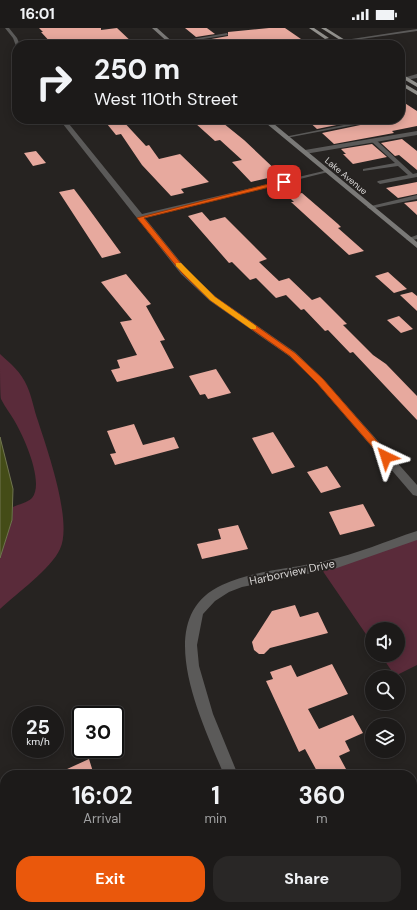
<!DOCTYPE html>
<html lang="en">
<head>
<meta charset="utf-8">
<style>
	:root { --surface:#1c1a19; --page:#292726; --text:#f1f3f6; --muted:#a0a1a2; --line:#3a3838; --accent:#ea580c }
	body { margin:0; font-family:"DM Sans",sans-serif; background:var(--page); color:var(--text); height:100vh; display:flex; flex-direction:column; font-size:15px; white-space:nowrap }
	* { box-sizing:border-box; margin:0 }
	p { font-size:13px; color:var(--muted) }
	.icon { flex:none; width:22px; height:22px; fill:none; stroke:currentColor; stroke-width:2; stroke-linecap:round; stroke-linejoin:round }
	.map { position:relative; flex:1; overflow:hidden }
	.sheet { position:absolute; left:0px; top:742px; width:417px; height:140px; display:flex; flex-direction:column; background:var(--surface); border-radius:16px 16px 0 0; box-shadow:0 2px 10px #0003,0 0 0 1px var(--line) }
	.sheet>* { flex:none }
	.top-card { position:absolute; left:12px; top:12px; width:393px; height:84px; border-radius:16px; box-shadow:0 2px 10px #0003,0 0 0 1px var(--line); background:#1c1a19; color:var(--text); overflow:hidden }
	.buttons { position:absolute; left:365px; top:594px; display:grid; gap:8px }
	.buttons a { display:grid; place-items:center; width:40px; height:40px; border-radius:50%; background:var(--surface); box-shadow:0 2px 10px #0003,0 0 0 1px var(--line); font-size:20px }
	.speed { position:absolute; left:12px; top:678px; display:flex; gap:8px; font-size:20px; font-weight:700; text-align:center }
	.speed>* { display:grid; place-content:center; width:52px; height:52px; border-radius:50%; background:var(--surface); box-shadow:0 2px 10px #0003,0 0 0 1px var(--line); line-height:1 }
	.speed small { font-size:10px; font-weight:400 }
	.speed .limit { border:2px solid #111; border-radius:6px; background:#fff; color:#111 }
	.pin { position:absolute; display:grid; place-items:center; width:34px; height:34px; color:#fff; margin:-17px; border-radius:8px; box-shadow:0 2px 6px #0006 }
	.me { position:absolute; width:44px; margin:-22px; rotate:319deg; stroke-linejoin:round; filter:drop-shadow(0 0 3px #0008) }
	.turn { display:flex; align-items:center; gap:14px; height:84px; padding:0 16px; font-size:18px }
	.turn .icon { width:52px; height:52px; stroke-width:2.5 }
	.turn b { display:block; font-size:28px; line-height:34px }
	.eta { display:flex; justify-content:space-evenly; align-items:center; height:68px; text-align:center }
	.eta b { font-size:24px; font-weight:700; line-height:28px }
	.button { display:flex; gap:8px; margin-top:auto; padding:8px 16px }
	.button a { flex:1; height:46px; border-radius:16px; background:var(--accent); color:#fff; font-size:16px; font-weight:700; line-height:46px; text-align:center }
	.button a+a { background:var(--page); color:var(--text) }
	.status { display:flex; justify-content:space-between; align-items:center; height:28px; padding:0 20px; background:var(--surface); direction:ltr }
	.status svg { height:11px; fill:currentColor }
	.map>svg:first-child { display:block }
	.green { fill:#5a2b3a }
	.water { fill:#444c17; stroke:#707550 }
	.building { fill:#e7a99e }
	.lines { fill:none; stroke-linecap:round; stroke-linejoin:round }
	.lane { fill:#5b5a59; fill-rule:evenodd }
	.street { fill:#5b5a59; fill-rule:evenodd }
	.secondary { fill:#7a7977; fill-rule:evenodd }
	.primary { fill:#92918d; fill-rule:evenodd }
	.route { fill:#ea580c; stroke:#983908 }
	.slow { fill:#f59e0b }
	.labels { text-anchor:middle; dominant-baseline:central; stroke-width:4; stroke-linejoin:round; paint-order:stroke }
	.far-street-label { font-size:9px; fill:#d8d6d5; stroke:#262321 }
	.street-label { font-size:11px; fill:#d8d6d5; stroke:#262321 }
</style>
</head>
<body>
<div class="status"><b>16:01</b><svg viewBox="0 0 49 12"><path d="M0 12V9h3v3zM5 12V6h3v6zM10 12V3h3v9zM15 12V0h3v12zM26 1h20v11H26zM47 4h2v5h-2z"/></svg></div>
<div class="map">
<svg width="417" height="882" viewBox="0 0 417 882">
	<rect width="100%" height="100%" fill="#262321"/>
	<path class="green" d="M0,326C11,336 21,344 27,358C32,369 34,382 38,393C47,421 73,494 60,521C51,541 17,565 0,581V530L12,492L13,479C19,476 27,475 32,470C45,454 23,407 14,392C10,385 5,379 1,371C0,366 0,334 0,326Z
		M417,507V637L395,648L381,627H398V601H372V615L320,539Z"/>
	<path class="water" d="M0,409L13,461L12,492L0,530Z"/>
	<path class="building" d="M39,0H101V2L117,0L135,17H76L73,14L53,17L41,4H43Z
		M185,0H207L215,6L196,9Z
		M269,0H285L301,11L266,17L260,12L231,17H189V15L228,8V4Z
		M400,72L417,83V98L392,103L394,105L334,116L322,105L370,95L372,94L369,91H400Z
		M103,91H121L146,118L149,117L159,131L180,126L209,154L181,161L184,165L171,168L142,137L121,106L116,107Z
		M213,91H218L244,112L281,147L251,154L232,134L242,132L220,112L215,113L195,95Z
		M306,91H360L361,92L317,101Z
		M402,111L417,123V142L399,127L395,128L381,115Z
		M372,116L387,129L353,136L343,126H346L341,121Z
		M36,123L46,135L33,138L24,125Z
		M417,154V166L398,170L386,160Z
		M74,161L86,177L121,225L102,230L59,164Z
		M302,165L338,196L341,199L338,200L364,223L349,227L291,174H294L288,168Z
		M417,173V187L404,175Z
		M202,184L210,193L225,189L267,231L259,234L279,253L289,250L312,272L320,269L347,296L343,297L373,327L386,336L417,368V392L353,324L350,325L328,302L325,303L304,281L301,282L286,267L276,270L256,250L250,252L232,234L229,235L188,188Z
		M388,244L407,261L394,265L375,248Z
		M126,246L151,276L146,278L165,312L160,313L174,340L117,354L111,342L120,340L117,332L137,327L120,294L132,292L101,254Z
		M412,264L417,268V283L400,267Z
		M399,288L413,301L401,305L387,292Z
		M216,341L231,365L208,371L205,366L200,367L189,348Z
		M134,396L143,417L174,409L179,420L115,437L110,426L116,425L107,403Z
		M273,404L295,439L272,446L252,410Z
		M327,438L341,459L321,465L307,444Z
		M363,476L375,498L340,507L329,484Z
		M238,497L248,521L202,531L197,516L221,511L218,501Z
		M295,577L300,589L318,584L328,605L270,620L264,626H259L254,622L252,614L272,583Z
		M332,636L348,666L308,681L319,701L353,687L363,705L345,713L350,723L339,728L346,741L333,747H319L305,721L299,724L266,653L273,651L270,644L291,637L297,649Z
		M89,731L94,747H54Z"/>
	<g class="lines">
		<path class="lane" d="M227,5L228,7L172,16L170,15Z
			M362,91H367L370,94L286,110L284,109L364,93Z
			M372,112H376L413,146L417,145V149L380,156L377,154L378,153L408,147L398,138L363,143V141L395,135L372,114Z
			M417,167V171L370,181L367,179Z
			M417,207V211L409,213L406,211Z"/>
		<path class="street" d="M5,0H9L17,10L20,17L16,18L13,10Z
			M417,1V3L334,15L332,14Z
			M417,46V50L406,52L403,50Z
			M59,91H65L142,186L328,142V144L145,190L187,242L216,269L295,324L323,351L417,457V468L413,467L317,355L289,328L210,273L181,246Z
			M417,103V107L305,126L302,124L305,122Z
			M417,503V512L337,540L242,559L229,564L215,573L203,586L197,617L199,638L213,686L238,747H224C203,695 149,590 222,557C255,542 291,541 325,533C357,526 386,513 417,503Z
			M288,877H305L307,882H290Z"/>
		<path class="secondary" d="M152,0H157L176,17H171Z
			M261,91H268L417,214V220Z"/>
		<path class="primary" d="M309,0H314L329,10L325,11Z
			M321,0H326L353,17H348Z
			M400,45L417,55V59L400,49Z
			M400,53L417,63V67L400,57Z"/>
	</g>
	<path class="route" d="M284,152L286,154V155L144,190L186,242L215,269L295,325L323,351L389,427L391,429L389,431H383L317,355L290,328L210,272L182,245L137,190Z"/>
	<path class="slow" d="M176,235H181L215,269L256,298V301H251L210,272L176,238Z"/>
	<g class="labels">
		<g class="far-street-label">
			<text transform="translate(346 148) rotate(40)">Lake Avenue</text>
		</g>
		<g class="street-label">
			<text transform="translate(292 544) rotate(-12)">Harborview Drive</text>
		</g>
	</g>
</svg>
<div class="buttons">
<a><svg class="icon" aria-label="sound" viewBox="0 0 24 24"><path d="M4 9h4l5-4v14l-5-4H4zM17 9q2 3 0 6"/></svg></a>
<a><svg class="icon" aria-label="search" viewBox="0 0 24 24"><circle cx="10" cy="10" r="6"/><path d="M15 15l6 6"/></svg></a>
<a><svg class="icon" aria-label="layers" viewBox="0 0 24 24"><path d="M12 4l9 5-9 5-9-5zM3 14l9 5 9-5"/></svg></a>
</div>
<div class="speed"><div>25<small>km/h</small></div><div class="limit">30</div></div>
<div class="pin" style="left:284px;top:154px;background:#d93025"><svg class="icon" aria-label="arrive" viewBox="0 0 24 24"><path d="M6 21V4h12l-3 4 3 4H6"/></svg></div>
<svg class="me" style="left:386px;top:429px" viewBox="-20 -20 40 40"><path d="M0-17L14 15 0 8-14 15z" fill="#ea580c" stroke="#fff" stroke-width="4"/></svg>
<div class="top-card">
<div class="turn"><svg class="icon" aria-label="right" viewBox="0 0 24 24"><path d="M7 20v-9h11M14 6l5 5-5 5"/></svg><div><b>250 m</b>West 110th Street</div></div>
</div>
<section class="sheet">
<div class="eta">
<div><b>16:02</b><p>Arrival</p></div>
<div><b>1</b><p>min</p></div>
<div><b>360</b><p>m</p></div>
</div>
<div class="button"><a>Exit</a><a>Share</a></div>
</section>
</div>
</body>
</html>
